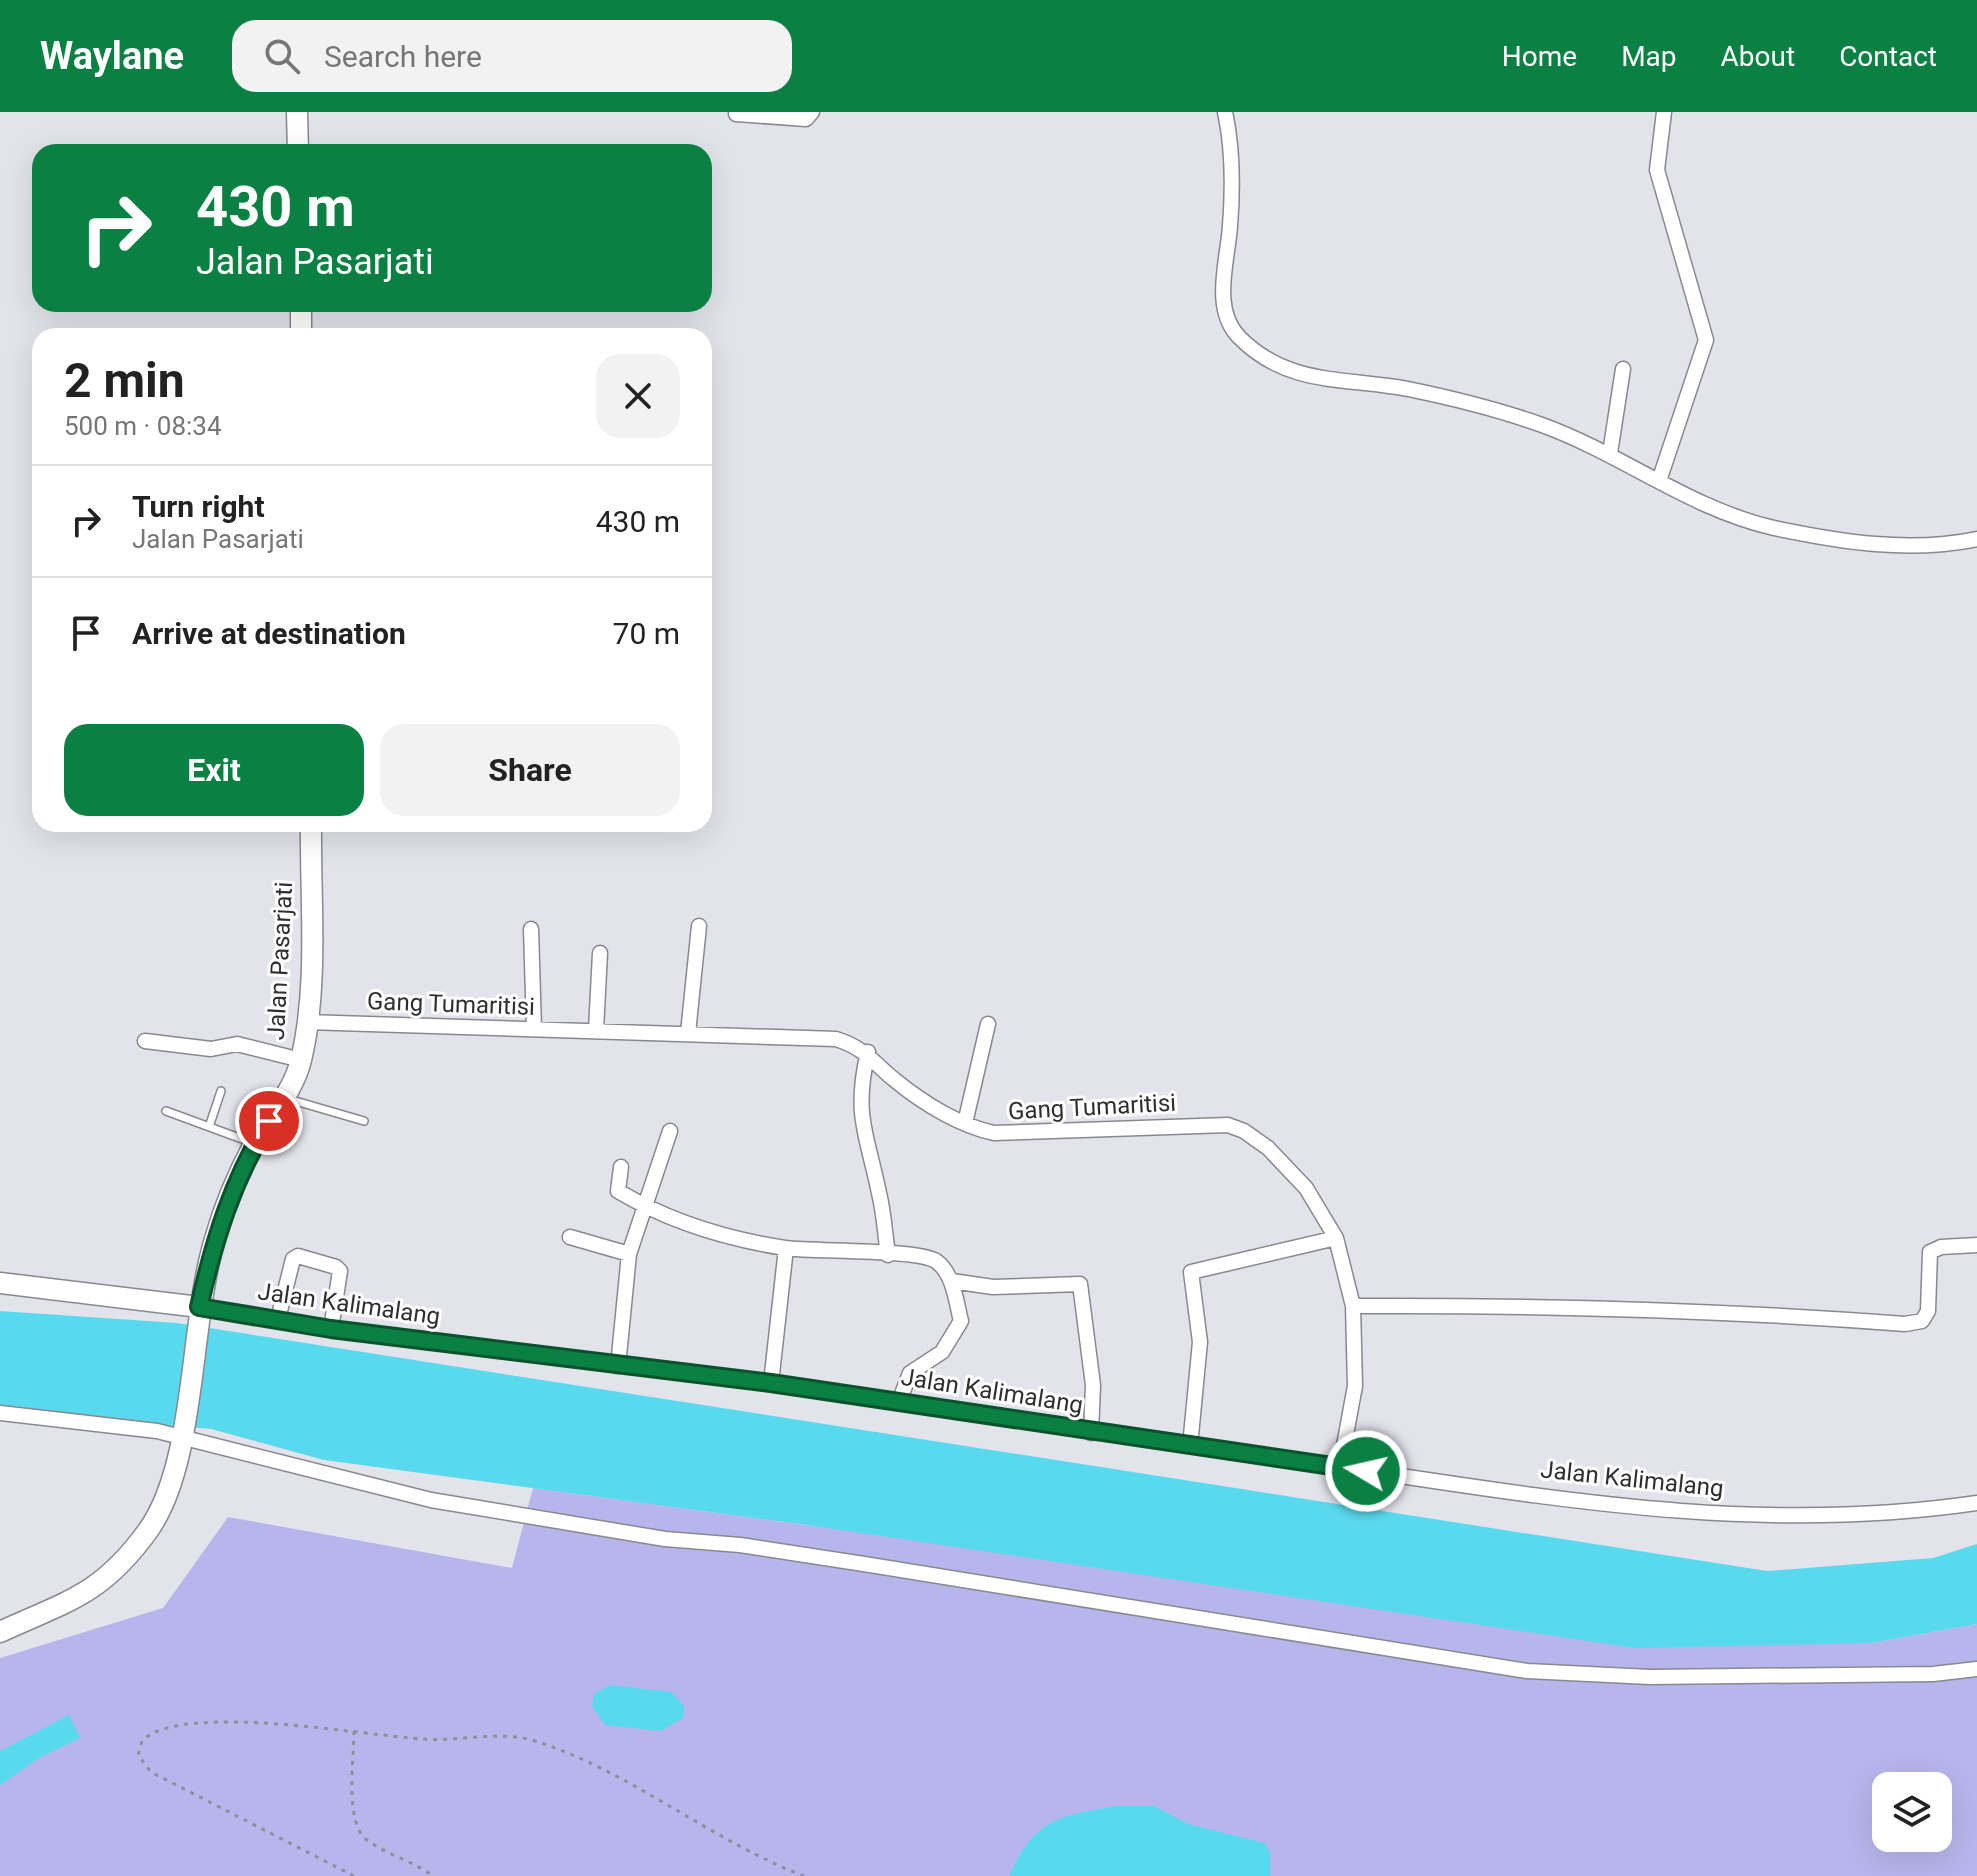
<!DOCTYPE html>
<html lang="en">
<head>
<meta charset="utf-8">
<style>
	:root { --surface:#fff; --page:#f2f2f2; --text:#222; --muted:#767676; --line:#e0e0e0; --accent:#0b8043 }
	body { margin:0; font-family:Roboto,sans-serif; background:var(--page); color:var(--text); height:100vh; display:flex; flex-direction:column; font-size:30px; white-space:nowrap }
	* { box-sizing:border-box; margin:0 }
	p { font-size:26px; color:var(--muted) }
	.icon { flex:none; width:44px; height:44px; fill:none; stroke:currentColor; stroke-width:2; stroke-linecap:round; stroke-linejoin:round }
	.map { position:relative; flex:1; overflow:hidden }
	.sheet { position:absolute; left:32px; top:216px; width:680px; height:504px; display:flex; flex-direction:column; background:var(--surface); border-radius:24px; box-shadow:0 8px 32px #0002 }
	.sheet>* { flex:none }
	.banner { position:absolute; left:32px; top:32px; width:680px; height:168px; border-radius:24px; box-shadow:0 8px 32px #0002; background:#0b8043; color:#fff; overflow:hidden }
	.controls { position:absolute; left:1872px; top:1660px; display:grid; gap:16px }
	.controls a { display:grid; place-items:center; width:80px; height:80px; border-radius:16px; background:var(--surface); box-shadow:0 8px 32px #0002; font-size:40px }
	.pin { position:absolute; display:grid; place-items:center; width:68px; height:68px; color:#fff; margin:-34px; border:4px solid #fff; border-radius:50%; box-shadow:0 2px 8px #0007 }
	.me { position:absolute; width:88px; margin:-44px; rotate:279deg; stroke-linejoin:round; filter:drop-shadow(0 0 6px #0008) }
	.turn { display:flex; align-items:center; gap:28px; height:168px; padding:0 32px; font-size:36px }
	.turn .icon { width:104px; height:104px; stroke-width:2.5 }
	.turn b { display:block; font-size:56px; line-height:68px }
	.round { display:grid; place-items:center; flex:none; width:84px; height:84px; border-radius:24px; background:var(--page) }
	.head { display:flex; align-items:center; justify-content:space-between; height:136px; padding:0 32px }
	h1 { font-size:48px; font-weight:700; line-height:60px }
	.primary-button { display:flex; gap:16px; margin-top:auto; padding:16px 32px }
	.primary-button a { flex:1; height:92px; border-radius:24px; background:var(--accent); color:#fff; font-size:32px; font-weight:700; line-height:92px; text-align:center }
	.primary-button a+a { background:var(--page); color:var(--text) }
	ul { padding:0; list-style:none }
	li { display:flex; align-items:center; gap:24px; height:112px; padding:0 32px; border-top:2px solid var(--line) }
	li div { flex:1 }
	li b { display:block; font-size:30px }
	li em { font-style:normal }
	header { display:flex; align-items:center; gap:48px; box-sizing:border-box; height:112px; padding:0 40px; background:var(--accent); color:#fff }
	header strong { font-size:38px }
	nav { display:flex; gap:44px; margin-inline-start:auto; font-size:28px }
	.search { width:560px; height:72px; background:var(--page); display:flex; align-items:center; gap:20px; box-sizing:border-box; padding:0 28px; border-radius:24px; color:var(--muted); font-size:30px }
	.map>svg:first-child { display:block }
	.green { fill:#b6b6ed; fill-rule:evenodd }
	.water { fill:#59d9ed }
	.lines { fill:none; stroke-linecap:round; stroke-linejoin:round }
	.lane-casing { stroke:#888890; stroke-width:10 }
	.street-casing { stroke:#888890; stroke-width:17 }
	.secondary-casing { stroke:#888890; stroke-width:23 }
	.path { stroke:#8f8f96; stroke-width:3; stroke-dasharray:4 6; stroke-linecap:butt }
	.lane { stroke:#fff; stroke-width:7 }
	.street { stroke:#fff; stroke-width:14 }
	.secondary { stroke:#fff; stroke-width:20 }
	.route-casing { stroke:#07532c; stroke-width:20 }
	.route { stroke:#0b8043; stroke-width:14 }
	.labels { text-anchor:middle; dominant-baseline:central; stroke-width:6; stroke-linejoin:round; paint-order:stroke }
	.street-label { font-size:24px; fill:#2f2f32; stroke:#fff }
</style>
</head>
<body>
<header>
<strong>Waylane</strong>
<div class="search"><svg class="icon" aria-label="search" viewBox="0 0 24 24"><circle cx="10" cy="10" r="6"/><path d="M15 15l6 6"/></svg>Search here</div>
<nav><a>Home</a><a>Map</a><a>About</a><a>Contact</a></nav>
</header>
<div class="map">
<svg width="1977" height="1764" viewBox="0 0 1977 1764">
	<rect width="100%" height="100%" fill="#e3e3ec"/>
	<path class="green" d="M533,1376L1021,1442L1871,1531L1977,1512V1764H0V1546L163,1496L228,1405L512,1456ZM1886,1674H1938V1726H1886Z"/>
	<path class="water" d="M0,1199L177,1211L1767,1459L1933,1446L1977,1432V1512L1871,1531L1635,1536L800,1412L324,1348L211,1317L0,1299Z
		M610,1573L671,1580L684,1594L683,1606L661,1619L605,1613L592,1594L594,1582Z
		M69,1603L80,1626L39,1646L0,1673V1639Z
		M1116,1694H1154L1188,1712L1264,1731L1270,1740V1764H1009C1035,1707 1058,1704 1116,1694Z"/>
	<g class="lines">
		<g class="lane-casing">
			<path id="lane" d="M285,986L364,1009
				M166,999L253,1031
				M210,1012L221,979"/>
		</g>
		<g class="street-casing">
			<path id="street" d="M1225,0C1233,37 1233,76 1230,114C1228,148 1211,196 1239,225C1288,275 1346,265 1408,277C1452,286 1500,298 1542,313C1622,342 1690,397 1774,416C1841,430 1909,441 1977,427
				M736,2L806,7L812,0
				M1610,341L1623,257
				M1659,369L1706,228L1657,58L1664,0
				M531,817L534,917
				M306,910L836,927C867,937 872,950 896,969C923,991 960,1014 994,1021L1228,1013L1244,1019L1268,1036L1306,1076L1336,1126L1353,1194L1355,1274L1340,1355
				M596,918L600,841
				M688,921L699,814
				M145,929L211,937L237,932L301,948
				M868,940C853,1003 867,1022 879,1081C884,1101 885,1122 888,1143
				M965,1011L988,912
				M621,1055L618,1079C668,1109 727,1127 785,1136C814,1140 917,1137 936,1149C954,1162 956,1190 961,1209L942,1240L910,1261L899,1290
				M570,1125L629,1142
				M952,1169L993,1175L1080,1172L1093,1273L1091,1321
				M1353,1194C1537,1193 1721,1198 1905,1212L1922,1209L1928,1199L1930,1140L1941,1135L1977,1133
				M199,1195C444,1237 693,1257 940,1296C1073,1317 1207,1335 1341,1355C1556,1387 1760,1423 1977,1391
				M278,1207L293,1147L298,1144L336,1155L340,1159L331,1217
				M618,1254L629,1142L670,1019
				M771,1271L786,1136
				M0,1301L157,1319L431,1388L665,1427L740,1433L864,1452L1527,1559L1650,1565L1933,1562L1977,1557
				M1190,1334L1200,1230L1191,1160L1336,1126"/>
		</g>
		<g class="secondary-casing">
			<path id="secondary" d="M297,0L298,40
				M301,192V224
				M0,1171L199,1195
				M0,1520C67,1489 100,1484 147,1420C197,1352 189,1212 215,1127C224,1095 238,1062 254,1032C270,1005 294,978 301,948C319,873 310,788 311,712"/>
		</g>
		<path class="path" d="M354,1619C354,1646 344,1711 367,1728C387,1743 413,1749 433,1764
			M354,1764L151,1660L138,1643L142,1629C180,1589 367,1624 423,1627C461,1630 501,1617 538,1630C631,1660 712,1729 804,1764"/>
		<use href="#lane" class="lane"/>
		<use href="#street" class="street"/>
		<use href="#secondary" class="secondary"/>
	</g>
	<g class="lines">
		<g class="route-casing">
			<path id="route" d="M269,1009C233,1067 214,1128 199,1195L331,1217L771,1271L1366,1359"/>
		</g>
		<use href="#route" class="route"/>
	</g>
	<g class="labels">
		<g class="street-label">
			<text transform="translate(280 849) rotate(-87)">Jalan Pasarjati</text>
			<text transform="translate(451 892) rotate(2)">Gang Tumaritisi</text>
			<text transform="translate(1092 995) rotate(-3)">Gang Tumaritisi</text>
			<text transform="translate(349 1192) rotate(8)">Jalan Kalimalang</text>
			<text transform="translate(992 1279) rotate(9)">Jalan Kalimalang</text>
			<text transform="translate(1632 1367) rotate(6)">Jalan Kalimalang</text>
		</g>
	</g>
</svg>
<div class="controls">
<a><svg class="icon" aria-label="layers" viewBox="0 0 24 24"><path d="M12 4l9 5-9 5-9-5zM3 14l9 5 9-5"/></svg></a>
</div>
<div class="pin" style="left:269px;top:1009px;background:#d93025"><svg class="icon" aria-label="arrive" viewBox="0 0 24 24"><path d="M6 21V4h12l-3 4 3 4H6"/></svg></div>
<svg class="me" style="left:1366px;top:1359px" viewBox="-20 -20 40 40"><circle r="17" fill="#0b8043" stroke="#fff" stroke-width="3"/><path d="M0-11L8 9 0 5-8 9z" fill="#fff"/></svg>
<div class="banner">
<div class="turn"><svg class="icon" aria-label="right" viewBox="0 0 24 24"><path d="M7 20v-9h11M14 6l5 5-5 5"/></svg><div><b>430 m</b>Jalan Pasarjati</div></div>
</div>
<section class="sheet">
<div class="head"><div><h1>2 min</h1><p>500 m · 08:34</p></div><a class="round"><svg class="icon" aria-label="close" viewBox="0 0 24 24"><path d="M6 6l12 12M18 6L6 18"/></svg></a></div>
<ul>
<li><svg class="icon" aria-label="right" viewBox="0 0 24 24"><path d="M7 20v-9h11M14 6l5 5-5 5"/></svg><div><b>Turn right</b><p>Jalan Pasarjati</p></div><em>430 m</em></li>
<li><svg class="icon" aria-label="arrive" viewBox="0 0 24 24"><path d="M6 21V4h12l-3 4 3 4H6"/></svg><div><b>Arrive at destination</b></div><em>70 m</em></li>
</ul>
<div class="primary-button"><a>Exit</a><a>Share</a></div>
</section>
</div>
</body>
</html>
